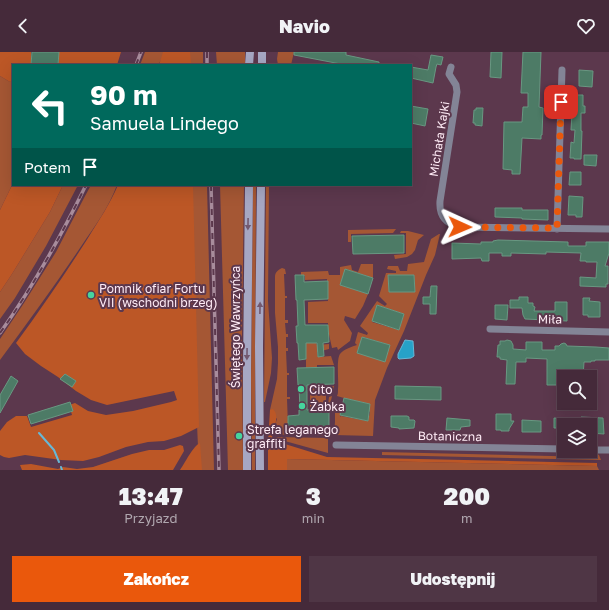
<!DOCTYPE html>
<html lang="pl">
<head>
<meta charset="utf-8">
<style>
	:root { --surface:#452a3a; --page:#4f3645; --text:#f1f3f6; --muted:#b0a7af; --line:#5d4654; --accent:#ea580c }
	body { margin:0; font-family:"Golos Text",sans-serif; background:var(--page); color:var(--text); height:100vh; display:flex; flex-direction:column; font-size:15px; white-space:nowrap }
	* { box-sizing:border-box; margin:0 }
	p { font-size:13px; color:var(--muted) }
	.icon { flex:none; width:22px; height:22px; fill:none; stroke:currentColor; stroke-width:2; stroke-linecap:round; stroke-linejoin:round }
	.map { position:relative; height:418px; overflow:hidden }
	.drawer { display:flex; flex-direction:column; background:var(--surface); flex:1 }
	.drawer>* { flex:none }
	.hud { position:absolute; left:12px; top:12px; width:400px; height:122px; border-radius:0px; box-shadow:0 4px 16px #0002,0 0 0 1px var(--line); background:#00695c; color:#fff; overflow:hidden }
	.controls { position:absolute; left:557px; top:318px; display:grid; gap:8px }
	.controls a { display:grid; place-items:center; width:40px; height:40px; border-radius:0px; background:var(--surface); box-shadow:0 4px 16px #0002,0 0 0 1px var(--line); font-size:20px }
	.pin { position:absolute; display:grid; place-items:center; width:34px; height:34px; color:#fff; margin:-17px; border-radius:8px; box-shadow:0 2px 6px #0006 }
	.me { position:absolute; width:44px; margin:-22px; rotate:91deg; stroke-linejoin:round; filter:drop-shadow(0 0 3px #0008) }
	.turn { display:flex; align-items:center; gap:14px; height:84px; padding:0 12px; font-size:18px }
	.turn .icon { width:52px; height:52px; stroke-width:2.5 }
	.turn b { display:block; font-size:28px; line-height:34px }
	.then { display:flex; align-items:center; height:38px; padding:0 12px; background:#0003; gap:8px; font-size:15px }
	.eta { display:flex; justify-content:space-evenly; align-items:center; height:68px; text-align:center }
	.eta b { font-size:24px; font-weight:800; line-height:28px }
	.cta { display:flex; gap:8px; margin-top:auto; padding:8px 12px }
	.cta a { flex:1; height:46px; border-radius:0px; background:var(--accent); color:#fff; font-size:16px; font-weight:800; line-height:46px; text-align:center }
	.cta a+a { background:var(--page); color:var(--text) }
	header { display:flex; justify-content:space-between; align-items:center; height:52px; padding:0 12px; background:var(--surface); font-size:18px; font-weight:800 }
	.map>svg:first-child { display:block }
	.green { fill:#a55734; fill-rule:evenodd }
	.forest { fill:#bc5726 }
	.water { fill:#26a2c8; stroke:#67b8d6 }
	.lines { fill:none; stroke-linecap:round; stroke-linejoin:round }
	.stream { stroke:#67b8d6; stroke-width:2 }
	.building { fill:#4d7b66; stroke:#699882 }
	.street { stroke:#838496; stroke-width:7 }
	.secondary { stroke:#a6a7c3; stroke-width:8 }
	.rail-casing { stroke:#a88c9c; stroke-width:3.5 }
	.rail { stroke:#5c384d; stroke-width:2; stroke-dasharray:6; stroke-linecap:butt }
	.oneway { fill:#725970 }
	.route { stroke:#ea580c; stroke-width:7; stroke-dasharray:0 12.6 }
	.poi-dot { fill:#46d49e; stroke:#5c384d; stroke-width:1.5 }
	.labels { text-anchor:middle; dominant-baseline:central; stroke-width:4; stroke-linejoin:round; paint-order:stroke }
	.street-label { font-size:12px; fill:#ffecf6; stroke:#5c384d }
	.poi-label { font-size:12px; fill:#ffecf6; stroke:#5c384d; text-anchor:start }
</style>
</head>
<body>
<header><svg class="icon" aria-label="back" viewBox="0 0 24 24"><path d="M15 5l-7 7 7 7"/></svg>Navio<svg class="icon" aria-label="heart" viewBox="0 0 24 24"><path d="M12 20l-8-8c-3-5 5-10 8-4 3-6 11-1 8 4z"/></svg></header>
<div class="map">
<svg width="609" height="418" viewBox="0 0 609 418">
	<rect width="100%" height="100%" fill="#5c384d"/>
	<path class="green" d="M145,0H166L158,13H140Z
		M189,0H203V13H190Z
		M216,0H245V13H217Z
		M278,0H294L291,13H278L277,7Z
		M0,24L10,30L13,29V131L0,158Z
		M63,133H78L46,194L15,246L0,267V240L12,222L50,160Z
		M91,133H117C109,155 95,174 82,193C56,232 28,270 0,308V287L24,251L56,200L84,146Z
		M192,133H207L214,418H199L195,326Z
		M220,133H244L242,283L243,418H228Z
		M253,133H256L255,348V418H252L251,326Z
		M266,133H269L268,249L272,306L271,321L265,350H264Z
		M396,177L393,181L351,182V190H348V178Z
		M401,179H408L424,183L418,188L415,198L412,202L407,205L395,207L394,203L406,202V181H400Z
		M439,182H440L435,203L426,223L404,279L387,316L375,348L373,384L334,383L335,370V359L341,360L340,365L341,364L368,369L370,360L369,359L370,352L344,346L337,344C338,342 338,340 338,337C339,330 336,308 340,302C344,297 351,295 357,293L355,291L358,280L367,283L368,281L360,274L377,249L385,254L387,252L379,244L386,221H396V219L387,217L388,214H398L400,219H407L408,212L424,210L431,187ZM388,223H414L415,239L389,240ZM377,253L404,262L399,278L372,270ZM363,285L390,293L357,301Z
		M361,212H373V226L346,217L340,233L368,242L363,254L355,267L345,264L344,268L352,281L350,289L338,298L337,295L332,296L328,278V271H308V250L328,249L327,227L305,228V224L301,223V220L328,219L329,223H340V215L351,213L352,218L358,220Z
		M282,216L285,217L286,222H284L285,244H287V246H285V268H288V271H285L286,282H288V285H286V296H288V299H286L287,321H289V323H287V345H290V347H287L288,375H290L291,383L272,382L277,367L270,358L277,327L278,311V295L275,261V225C275,220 278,218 282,216Z
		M306,291H316L317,293L329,292V297L317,300L318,305L331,304L334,313H317V315L306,316Z
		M334,334L333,340L326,339V353H328L329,345L332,344L329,357V355L310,356V335Z
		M304,375H329L328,384L313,383L314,382L323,383L321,377L310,378V383H296V379H304Z
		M274,385L328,386V401L274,386Z
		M382,400L594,405L596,401L599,403L601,408L382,403Z
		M287,407L597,414L599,418H287Z"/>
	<path class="forest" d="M0,0H31V13H13V29L10,30L0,24Z
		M59,0H121L117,13H58Z
		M163,0H190L191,13H159Z
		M13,131V133H63L50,160L12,222L0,240V158Z
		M118,133H193L199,375L181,384L164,389L148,390L126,395L99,405L83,409L61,408L25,403L9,406L4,405L0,403V379L7,370L16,364H27L31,375L72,363L69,353L75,351L88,359L106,363L133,359L171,350L177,348L174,339L107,353L91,348L76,339L58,325L41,314L25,302L16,291C41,257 65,222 88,186C99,168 110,152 118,133Z
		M273,357C281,365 272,378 272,388L327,405L597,411V414L287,407V418H268V390L270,358Z
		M200,391L202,418H180C185,411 193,394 200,391Z
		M180,393L183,394L184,399L173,418H22L20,413L31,412L58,417L63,415L77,417L93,415L132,402L149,398H164Z"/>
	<path class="water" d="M405,288L413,289L414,304L411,306L399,307L398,306V302Z"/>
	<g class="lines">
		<path class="stream" d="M39,381L54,398L59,410
			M61,415L62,418"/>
	</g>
	<path class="building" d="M32,0H59L58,13H31Z
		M294,0H346V3L379,10V13H346L294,3Z
		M491,0H502L501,26L490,25Z
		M523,0H541L539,55L543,56L542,83H541V87L522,86L520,122H512V118L503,117L504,70H522L523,55H528V41H521Z
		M431,3L443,5L441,13L437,12L436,15L433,31L411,26V15L428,18Z
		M579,18L593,19L592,35L579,34Z
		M573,43H583V54H585V61H581V79H582L581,107H574V106H570L571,90L574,91L575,78H571Z
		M411,54L428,57L425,74L411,71Z
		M476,56H483L482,74L475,73V71H473L474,58H476Z
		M584,103H597L596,114L584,113Z
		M570,120H581V133H569Z
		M569,144L583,145L582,165H576V163H568Z
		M495,156H522V158H548V168L522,167V166L495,165Z
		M404,183V201L353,202L352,184Z
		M498,188L568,190V194H586V190H609V201L605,214H608V232H606V235L580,234V225L596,226L597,210H586V209H580L581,201L546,200V202L511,201V204H502V201H489V209H482L481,206L452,207V191L481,192V190H493V189Z
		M345,217L373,226L368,242L340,233Z
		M295,223H304V230L328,229V247L304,248L305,273H328L329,290L323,291L324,304L318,305L317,291H306V307L299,308L298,291H297L296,274H298L297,248H296Z
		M388,223H414L415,240H389Z
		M431,234H437L436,262H430V252H423V245H430Z
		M519,245H528V251H533V254L535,255L534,259H555V250H567V269L525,267L523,263L522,256H510V248H519Z
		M583,246H590L589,249L600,250V265H588V263H583Z
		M377,253L404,262L399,278L372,269Z
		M495,253H508L507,268L495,267Z
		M362,285L390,293L385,310L357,301Z
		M507,288L511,289L513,293V297L526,298V290H542V298H555V294H559L561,292L564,291L566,292L567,294L596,295L609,296V308H595V309H591V310H584L583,325H564V333H547V307L526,306V310H516L515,332H506L507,308L500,307V305H497L498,293H500V289H505Z
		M334,315V332L307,333V358L329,357V375H288V364L299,363V358H300L299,333H298L297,316Z
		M65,322L76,329L72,335L60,327Z
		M11,324L18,329L0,361V343Z
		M395,334L441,335V348L395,347Z
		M344,346L370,352L368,369L340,363Z
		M70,350L73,359L31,372L28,363Z
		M570,351H586L585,358L570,357Z
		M496,362H511V369H514L509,377V379H501V378H496Z
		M391,364H407L409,365V368H414L415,369L414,376L399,377V376L391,375Z
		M581,365L603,366L604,382L590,381V373H581Z
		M447,366L470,368V374L461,375L460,378H446Z
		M554,366L568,367V373H564V381H557V376H554Z
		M522,368L541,369V380H522Z"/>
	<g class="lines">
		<path class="street" d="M451,15L449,22L456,33L457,40L440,149C439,164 445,172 460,175L609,177
			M557,177L562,18
			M490,277L609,280
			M336,393L564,397
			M590,398H609"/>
		<path class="secondary" d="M249,13L250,0
			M262,13V0
			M247,418V317L249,133
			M260,418L259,295L261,133"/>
		<g class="rail-casing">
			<path id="rail" d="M207,0V13
				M136,13L141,0
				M211,133L219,418
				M0,281C33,235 61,184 86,133"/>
		</g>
		<use href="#rail" class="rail"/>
	</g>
	<defs><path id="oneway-solid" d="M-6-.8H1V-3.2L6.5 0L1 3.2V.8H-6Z"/></defs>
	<g class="oneway">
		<use href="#oneway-solid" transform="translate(248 172) rotate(91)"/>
		<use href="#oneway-solid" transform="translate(260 256) rotate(-89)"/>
		<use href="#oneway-solid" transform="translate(247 302) rotate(91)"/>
	</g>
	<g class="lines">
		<path class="route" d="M460,175L557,176L561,50"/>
	</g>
	<g class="poi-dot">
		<circle cx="91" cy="243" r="4"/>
		<circle cx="301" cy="337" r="4"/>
		<circle cx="302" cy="354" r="4"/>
		<circle cx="239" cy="384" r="4"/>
	</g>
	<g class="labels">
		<g class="street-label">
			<text transform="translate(439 87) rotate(-81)">Michała Kajki</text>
			<text transform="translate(550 267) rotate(1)">Miła</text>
			<text transform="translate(235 275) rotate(-90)">Świętego Wawrzyńca</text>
			<text transform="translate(450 384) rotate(1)">Botaniczna</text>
		</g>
		<g class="poi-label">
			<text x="99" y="236">Pomnik ofiar Fortu<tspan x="99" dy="14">VII (wschodni brzeg)</tspan></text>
			<text x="309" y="337">Cito</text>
			<text x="310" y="354">Żabka</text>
			<text x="247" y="377">Strefa leganego<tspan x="247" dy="14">graffiti</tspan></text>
		</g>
	</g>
</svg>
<div class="controls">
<a><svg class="icon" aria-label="search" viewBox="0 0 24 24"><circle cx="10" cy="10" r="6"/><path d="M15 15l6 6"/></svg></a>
<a><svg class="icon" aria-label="layers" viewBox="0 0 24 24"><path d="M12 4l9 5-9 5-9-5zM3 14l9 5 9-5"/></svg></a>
</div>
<div class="pin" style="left:561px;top:50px;background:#d93025"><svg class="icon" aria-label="arrive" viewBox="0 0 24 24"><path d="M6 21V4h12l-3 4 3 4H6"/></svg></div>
<svg class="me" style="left:460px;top:175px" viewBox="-20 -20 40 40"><path d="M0-17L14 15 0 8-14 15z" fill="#ea580c" stroke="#fff" stroke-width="4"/></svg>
<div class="hud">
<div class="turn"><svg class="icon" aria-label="left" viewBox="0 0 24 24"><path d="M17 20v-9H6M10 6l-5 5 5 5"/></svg><div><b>90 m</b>Samuela Lindego</div></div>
<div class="then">Potem<svg class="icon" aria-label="arrive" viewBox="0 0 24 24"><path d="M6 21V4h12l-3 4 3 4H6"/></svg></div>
</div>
</div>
<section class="drawer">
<div class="eta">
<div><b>13:47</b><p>Przyjazd</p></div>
<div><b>3</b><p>min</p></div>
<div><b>200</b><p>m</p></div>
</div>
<div class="cta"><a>Zakończ</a><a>Udostępnij</a></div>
</section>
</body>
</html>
